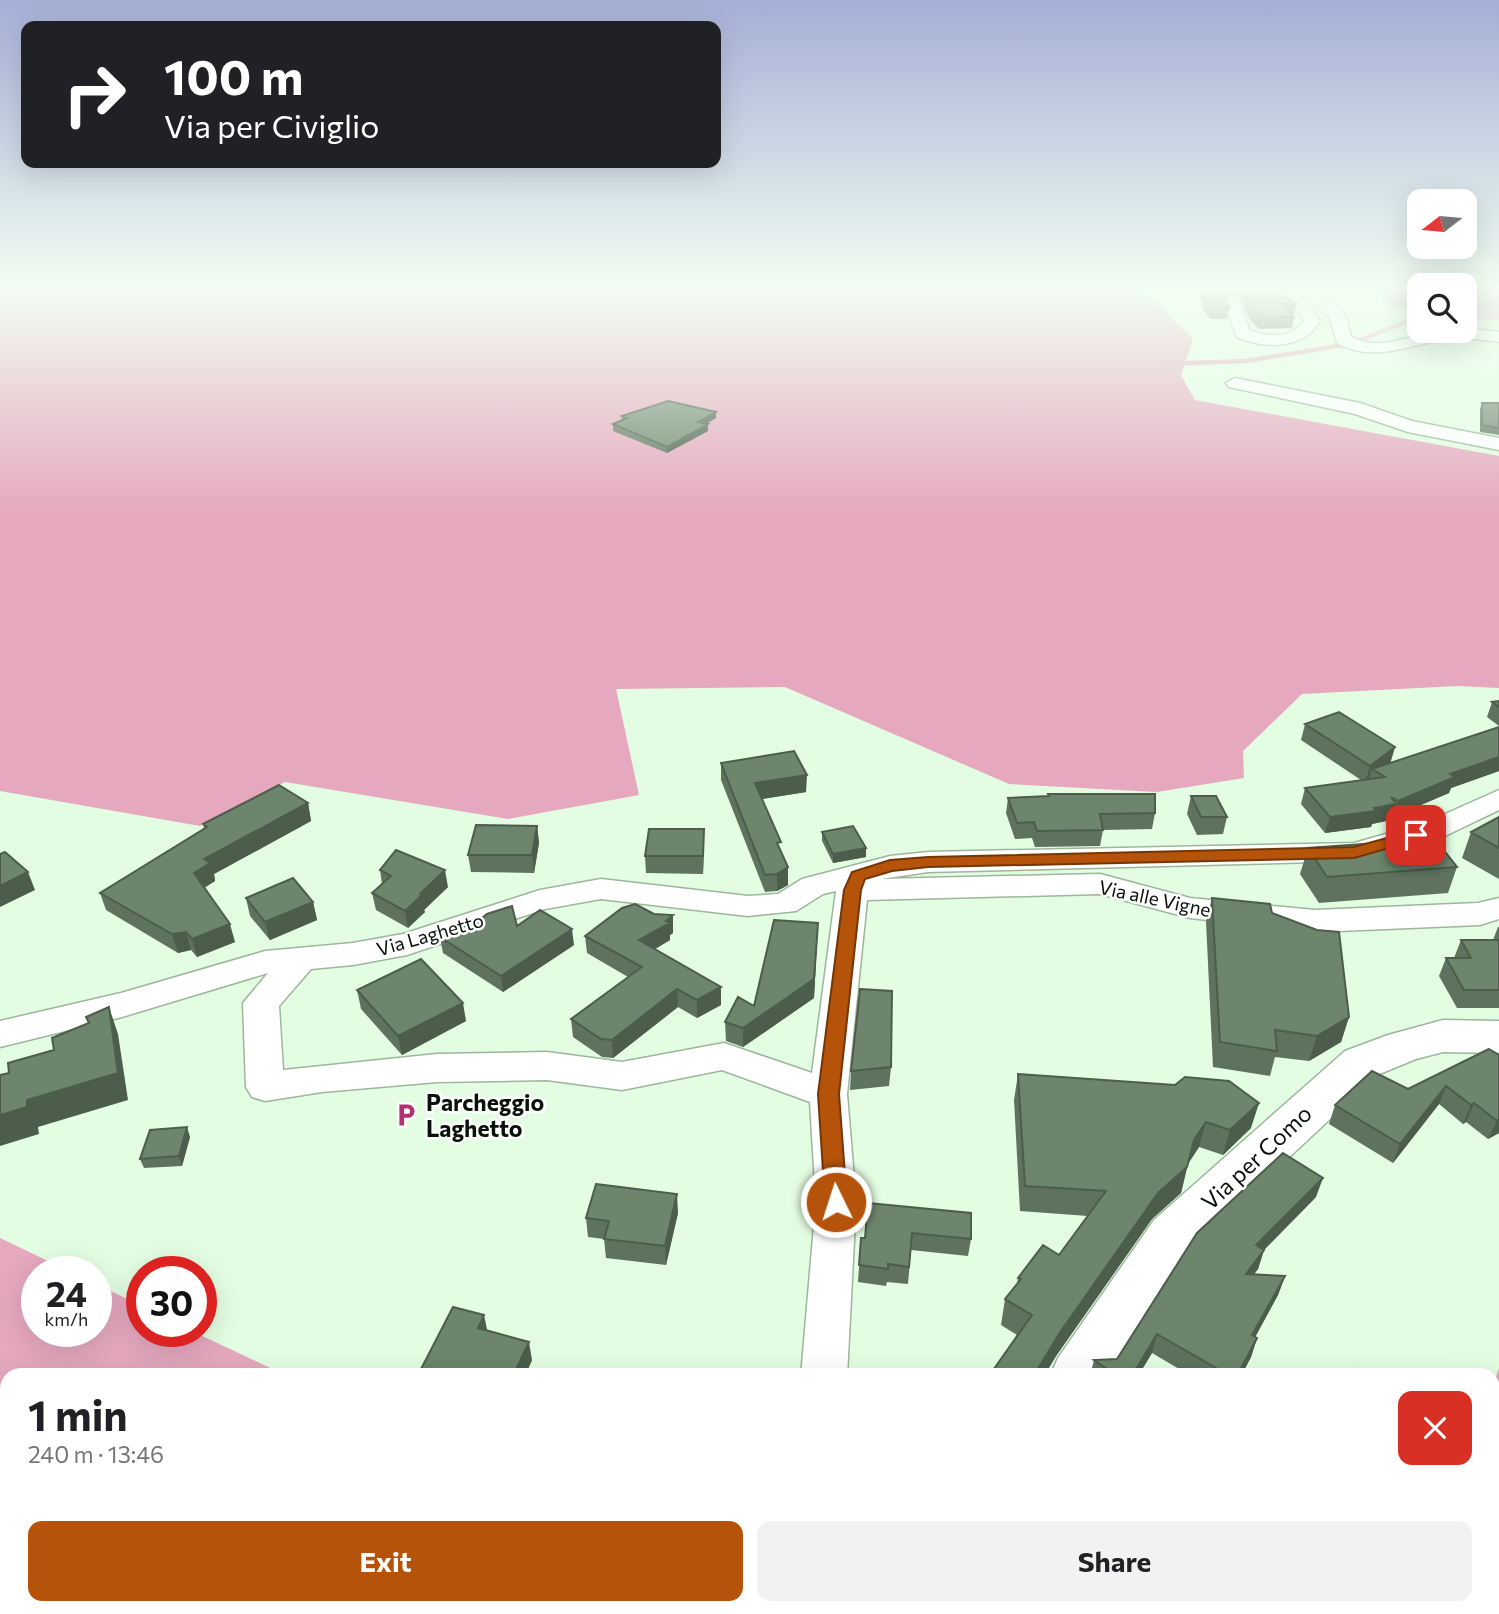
<!DOCTYPE html>
<html lang="en">
<head>
<meta charset="utf-8">
<style>
	:root { --surface:#fff; --page:#f2f2f2; --text:#202124; --muted:#757577; --accent:#b45309 }
	body { margin:0; font-family:Commissioner,sans-serif; background:var(--page); color:var(--text); height:100vh; display:flex; flex-direction:column; font-size:26px; white-space:nowrap }
	* { box-sizing:border-box; margin:0 }
	p { font-size:23px; color:var(--muted) }
	.icon { flex:none; width:38px; height:38px; fill:none; stroke:currentColor; stroke-width:2; stroke-linecap:round; stroke-linejoin:round }
	.map { position:relative; flex:1; overflow:hidden }
	.panel { position:absolute; left:0px; top:1368px; width:1500px; height:247px; display:flex; flex-direction:column; background:var(--surface); border-radius:21px 21px 0 0; box-shadow:0 7px 28px #0002 }
	.panel>* { flex:none }
	.guide { position:absolute; left:21px; top:21px; width:700px; height:147px; border-radius:14px; box-shadow:0 7px 28px #0002; background:#202124; color:#fff; overflow:hidden }
	.needle { width:46px; rotate:254deg }
	.fabs { position:absolute; left:1407px; top:189px; display:grid; gap:14px }
	.fabs a { display:grid; place-items:center; width:70px; height:70px; border-radius:14px; background:var(--surface); box-shadow:0 7px 28px #0002; font-size:35px }
	.speed { position:absolute; left:21px; top:1256px; display:flex; gap:14px; font-size:35px; font-weight:700; text-align:center }
	.speed>* { display:grid; place-content:center; width:91px; height:91px; border-radius:50%; background:var(--surface); box-shadow:0 7px 28px #0002; line-height:1 }
	.speed small { font-size:18px; font-weight:400 }
	.speed .limit { border:10px solid #d22; background:#fff; color:#111 }
	.pin { position:absolute; display:grid; place-items:center; width:60px; height:60px; color:#fff; margin:-30px; border-radius:14px; box-shadow:0 4px 10px #0006 }
	.me { position:absolute; width:77px; margin:-38px; rotate:356deg; stroke-linejoin:round; filter:drop-shadow(0 0 5px #0008) }
	.turn { display:flex; align-items:center; gap:24px; height:147px; padding:0 28px; font-size:32px }
	.turn .icon { width:91px; height:91px; stroke-width:2.5 }
	.turn b { display:block; font-size:49px; line-height:60px }
	.round { display:grid; place-items:center; flex:none; width:74px; height:74px; border-radius:14px; background:var(--page) }
	.headline { display:flex; align-items:center; justify-content:space-between; height:119px; padding:0 28px }
	h1 { font-size:42px; font-weight:700; line-height:52px }
	.primary-button { display:flex; gap:14px; margin-top:auto; padding:14px 28px }
	.primary-button a { flex:1; height:80px; border-radius:14px; background:var(--accent); color:#fff; font-size:28px; font-weight:700; line-height:80px; text-align:center }
	.primary-button a+a { background:var(--page); color:var(--text) }
	.map>svg:first-child { display:block }
	.forest { fill:#e5a8bf }
	.lines { fill:none; stroke-linecap:round; stroke-linejoin:round }
	.stream { stroke:#e2a6bc; stroke-width:4.5 }
	.minor-casing { stroke:#9db69c; stroke-width:3 }
	.tertiary-casing { stroke:#9db69c; stroke-width:3 }
	.minor { fill:#fff; fill-rule:evenodd }
	.tertiary { fill:#fff; fill-rule:evenodd }
	.wall { fill:#5e725d }
	.shaded-wall { fill:#4c5d4c }
	.building { fill:#6d856c; stroke:#4c5d4c; stroke-width:2 }
	.route { fill:#b45309; stroke:#753606; stroke-width:2 }
	.labels { text-anchor:middle; dominant-baseline:central; stroke-width:5; stroke-linejoin:round; paint-order:stroke }
	.street-label { font-size:19px; fill:#091209; stroke:#fff }
	.near-poi-label { font-size:23px; font-weight:bold; fill:#091209; stroke:#fff; text-anchor:start }
	.near-street-label { font-size:23px; fill:#091209; stroke:#fff }
</style>
</head>
<body>
<div class="map">
<svg width="1499" height="1614" viewBox="0 0 1499 1614">
	<rect width="100%" height="100%" fill="#e3fde2"/>
	<path class="forest" d="M0,291H1124L1149,295L1193,339L1181,375L1195,400L1499,456V688L1457,686L1302,694L1243,751L1244,778L1157,792L1009,784L785,687L616,689L639,795L508,819L285,782L200,826L0,791Z
		M1380,291H1419V313L1386,303Z
		M1465,291H1499V320L1465,318Z
		M0,1238L71,1272H37V1332H96V1284L142,1306V1332H194L285,1375L7,1376V1608H547V1614H0Z
		M1499,1368V1614H1332L1331,1608H1493V1385Z"/>
	<g class="lines">
		<path class="stream" d="M1465,307L1499,302
			M1164,364L1246,361L1350,344L1419,317"/>
		<g class="minor-casing">
			<path id="minor" d="M1285,291H1314L1337,306L1347,319L1351,337C1379,352 1408,336 1437,331C1446,330 1456,331 1465,331V328L1499,332V342C1483,340 1466,337 1449,339C1410,344 1375,364 1337,343L1329,316L1305,299L1320,321C1303,350 1265,349 1237,337L1223,301L1231,296L1237,298L1250,330C1267,338 1292,338 1304,321Z
				M1235,378L1360,403L1412,421L1499,438V450L1408,432L1355,414L1229,387L1226,383Z
				M1499,790V810L1447,835L1355,861L928,872L881,879L1100,874L1190,898L1315,910L1478,903L1499,898V919L1480,925L1315,932L1190,918L1100,894L867,900L847,1094L856,1202L847,1376H801L816,1202L810,1102L722,1070L622,1090L547,1080L437,1082L322,1092L265,1101L252,1097L246,1087L243,1003L268,973L122,1017L0,1047V1021L121,993L265,951L353,943L403,934L540,890L601,879L748,896L778,894L802,879L890,856L928,852L1354,843L1425,823ZM836,891L812,1073L724,1043L622,1062L547,1052L437,1054L283,1070L279,1006L311,969L353,965L407,955L545,909L601,899L748,916L796,911L823,894Z
				M785,1608H837V1614H785Z"/>
		</g>
		<g class="tertiary-casing">
			<path id="tertiary" d="M1443,1020L1499,1021V1053L1443,1052L1416,1059L1377,1075L1190,1250L1110,1376H1050L1058,1358L1154,1220L1345,1051L1388,1035Z
				M937,1608H1001L1000,1614H936Z"/>
		</g>
		<use href="#minor" class="minor"/>
		<use href="#tertiary" class="tertiary"/>
	</g>
	<path class="wall" d="M1199,291H1274L1294,314H1292L1294,317L1292,328L1259,329L1249,319L1239,297L1232,294L1226,297L1229,308L1227,319H1210L1203,309Z
		M1482,403H1499V435L1480,432V409Z
		M622,416L716,418L706,424H708V431L667,453L613,431V424L622,420Z
		M1499,701V726L1487,717L1492,702Z
		M1305,724L1395,747L1390,763L1499,727V771L1451,788L1449,793L1392,817L1391,820L1372,824L1371,827L1325,833L1301,804L1305,788L1361,780L1301,740Z
		M721,763L806,792L762,799L781,852L788,885L777,891L765,892L721,780Z
		M1048,794L1155,813L1152,829L1103,830L1100,846L1035,847L1032,838L1015,839L1006,813L1008,798L1048,796Z
		M1191,796L1227,817L1223,834L1197,835L1187,814Z
		M308,803L311,821L214,874L215,881L204,888L235,942L197,957L191,950L178,953L106,910L100,893L204,828L203,824Z
		M1499,817V879L1462,858L1471,832Z
		M537,826L539,843L534,873L471,872L468,855Z
		M822,832L866,857L833,863L822,841Z
		M704,847L703,874L646,873L645,856Z
		M1308,848L1457,867L1448,893L1319,903L1300,874Z
		M380,870L448,887L424,910L425,912L408,928L376,910L372,893L382,884Z
		M246,898L313,902L317,920L270,940L250,916Z
		M1212,898L1272,913L1349,1017L1341,1042L1309,1061L1275,1057L1270,1076L1213,1067L1206,922Z
		M483,921L517,926L574,945L503,992L443,953L440,937Z
		M818,923L814,998L743,1047L726,1041L725,1022L754,1006Z
		M1498,927H1499V1008H1457L1439,976L1446,958H1454L1461,940H1493Z
		M673,933L670,935V940L655,949L721,987V1005L697,1018L678,1007L613,1058L602,1057L573,1037L571,1019L628,977L587,953L585,936Z
		M357,990L466,1021L402,1055L361,1009Z
		M1499,1055V1133L1488,1139L1466,1122L1463,1124L1439,1104L1393,1163L1329,1124L1335,1105L1408,1089Z
		M891,1067L889,1086L850,1090L851,1071Z
		M1018,1074L1251,1128L1223,1155L1199,1147L1188,1164L1181,1193L1152,1219L1056,1356L1044,1376H989L1017,1335L1001,1325L1005,1299L1017,1284L1018,1278L1059,1255L1088,1216L1020,1211L1014,1100Z
		M190,1137L182,1166L144,1168L140,1159Z
		M1316,1197L1264,1250L1258,1269L1254,1274L1285,1276L1278,1295L1255,1337L1257,1338L1251,1357L1241,1376H1191L1152,1353L1138,1376H1090L1094,1360L1117,1359Z
		M868,1203L971,1239L968,1256L911,1250L908,1284L887,1282L886,1286L858,1282L861,1238H865Z
		M678,1213L666,1265L606,1258L604,1239L588,1237L586,1218Z
		M487,1331L532,1360L525,1376H422L421,1369Z"/>
	<path class="shaded-wall" d="M1222,291H1232V294L1221,300Z
		M1296,303L1294,314L1278,316L1281,304Z
		M716,412V418L698,428V422Z
		M708,424V431L667,453V447Z
		M1395,747L1390,764L1372,769L1368,781L1365,783L1370,766Z
		M1499,757V771L1451,788L1449,793L1393,817L1398,801L1450,774Z
		M807,775L806,792L755,800V783Z
		M308,803L311,821L214,874L215,881L199,891L194,873L204,859Z
		M1396,804L1391,820L1372,824L1371,827L1325,833L1330,817Z
		M537,826L539,843L534,873L532,855Z
		M704,829V847L703,874V856Z
		M866,848V857L833,863V854Z
		M788,867V885L777,891V874Z
		M445,870L448,887L424,910L425,912L408,928L405,911L420,894Z
		M28,872L35,890L0,907V886Z
		M313,902L317,920L270,940L265,922Z
		M673,915V933L670,935V940L640,958L639,940Z
		M818,923L814,998L743,1047V1028Z
		M230,924L235,942L197,957L192,939Z
		M572,929L574,945L503,992L501,976Z
		M186,932L191,950L178,953L172,934Z
		M721,987V1005L697,1018V1000Z
		M677,989L678,1007L613,1058L612,1040Z
		M463,1003L466,1021L402,1055L398,1036Z
		M109,1007L118,1034L128,1100L38,1127L39,1134L0,1146V1115L27,1100Z
		M1349,1017L1341,1042L1309,1061L1317,1036Z
		M1446,1086L1439,1104L1393,1163L1400,1144Z
		M1259,1103L1251,1128L1223,1155L1230,1130Z
		M1474,1103L1466,1122L1463,1124L1471,1105Z
		M1499,1119V1133L1488,1139L1497,1121Z
		M1206,1122L1199,1147L1187,1165L1194,1140Z
		M187,1127L190,1137L182,1166L179,1156Z
		M1187,1167L1181,1193L1152,1219L1056,1356L1044,1376H1034L1061,1331L1158,1193Z
		M1323,1178L1316,1197L1250,1264L1256,1245Z
		M677,1194L678,1213L666,1265L665,1246Z
		M1264,1250L1258,1269L1240,1293L1246,1274Z
		M1285,1276L1278,1295L1246,1354L1252,1335Z
		M484,1315L488,1334L478,1328Z
		M1157,1334L1152,1353L1138,1376H1132Z
		M1257,1338L1251,1357L1241,1376H1237Z
		M529,1342L532,1360L525,1376H513Z"/>
	<path class="building" d="M1203,291H1223L1229,308H1212L1205,298Z
		M1244,291H1274L1296,303L1281,304L1294,317H1261L1251,308Z
		M668,401L716,412L698,422L708,424L667,447L613,424L627,418L622,416Z
		M1482,403H1499V428L1482,425Z
		M1499,701V707L1492,702Z
		M1339,712L1395,747L1370,766L1305,724Z
		M1499,727V757L1450,774L1455,777L1398,801L1391,797L1396,804L1374,808L1376,811L1330,817L1305,788L1385,777L1372,769Z
		M794,751L807,775L755,783L781,842L777,843L788,867L777,874L765,875L721,763Z
		M279,785L308,803L204,859L210,863L194,873L230,924L192,939L186,932L172,934L100,893L207,827L203,824Z
		M1048,794H1155V813L1100,814L1103,830L1037,831L1034,822L1017,823L1008,798L1049,796Z
		M1191,796H1216L1227,817H1201Z
		M1499,817V848L1471,832Z
		M476,825L537,826L532,855H468Z
		M853,826L866,848L833,854L822,832Z
		M649,829H704L703,856H645Z
		M1435,839L1457,867L1327,877L1308,848Z
		M396,850L445,870L420,894L422,895L405,911L372,893L391,876L380,870Z
		M5,852L28,872L0,886V854Z
		M293,878L313,902L265,922L246,898Z
		M1212,898L1270,904L1272,913L1317,930L1339,932L1349,1017L1317,1036L1275,1030L1277,1051L1220,1042Z
		M635,904L654,914L673,915L666,921L670,923L639,940L721,987L697,1000L677,989L612,1040L601,1039L571,1019L642,967L585,936L622,908Z
		M512,906L517,926L540,910L572,929L501,976L440,937L478,920L483,921L482,918L487,914Z
		M774,920L818,923L814,979L743,1028L725,1022L738,997L754,1006Z
		M1461,940H1499V990H1464L1446,958H1471Z
		M421,959L463,1003L398,1036L357,990Z
		M860,989L892,991L891,1067L851,1071Z
		M109,1007L118,1073L27,1100V1107L0,1115V1075L9,1073L8,1063L54,1050L52,1038L89,1023L86,1017Z
		M1489,1049L1499,1055V1119L1497,1121L1474,1103L1471,1105L1446,1086L1400,1144L1335,1105L1372,1071L1408,1089Z
		M1018,1074L1175,1085L1185,1077L1229,1081L1259,1103L1230,1130L1206,1122L1194,1140L1187,1167L1158,1193L1061,1331L1034,1375L1035,1376H989L1032,1315L1005,1299L1021,1279L1018,1278L1043,1245L1059,1255L1106,1191L1025,1186Z
		M187,1127L179,1156L140,1159L150,1130Z
		M1283,1153L1323,1178L1256,1245L1264,1250L1246,1274L1285,1276L1252,1335L1257,1338L1237,1376H1230L1157,1334L1132,1376H1117L1094,1360L1117,1359L1197,1233Z
		M596,1184L677,1194L665,1246L604,1239L609,1221L586,1218Z
		M868,1203L971,1213V1239L912,1233L909,1267L888,1264V1269L859,1265L861,1238H865Z
		M453,1307L484,1315L478,1328L529,1342L513,1376H447L421,1369Z
		M1360,1369L1379,1376H1359Z"/>
	<linearGradient id="sky" x2="0" y2="1"><stop stop-color="#a5aed6"/><stop offset="0.56" stop-color="#f2fef2"/><stop offset="1" stop-color="#f2fef2" stop-opacity="0"/></linearGradient>
	<rect width="1499" height="516" fill="url(#sky)"/>
	<path class="route" d="M1416,830L1421,832L1424,835L1421,839L1354,858L928,867L892,871L865,879L861,890L839,1094L847,1202L844,1208L836,1210L828,1208L825,1202L818,1094L844,890L852,872L890,860L928,857L1354,847Z"/>
	<defs>
		<g id="parking-bare" transform="scale(1.89)"><path d="M-3.5-5.5H1a3.5 3.5 0 0 1 0 7H-1V5.5H-3.5ZM-1-3.4V-.6H.8a1.4 1.4 0 0 0 0-2.8Z" fill="#b52f72" stroke="#fff" stroke-width="2.5" paint-order="stroke"/></g>
	</defs>
	<g fill-rule="evenodd">
		<use href="#parking-bare" x="406" y="1115"/>
	</g>
	<g class="labels">
		<g class="street-label">
			<text transform="translate(1155 898) rotate(12)">Via alle Vigne</text>
			<text transform="translate(430 934) rotate(-16)">Via Laghetto</text>
		</g>
		<g class="near-poi-label">
			<text x="426" y="1102">Parcheggio<tspan x="426" dy="26">Laghetto</tspan></text>
		</g>
		<g class="near-street-label">
			<text transform="translate(1256 1157) rotate(-43)">Via per Como</text>
		</g>
	</g>
</svg>
<div class="fabs">
<a><svg class="needle" viewBox="-14 -14 28 28"><path d="M0-13l5 13h-10z" fill="#e53935"/><path d="M0 13l5-13h-10z" fill="#757577"/></svg></a>
<a><svg class="icon" aria-label="search" viewBox="0 0 24 24"><circle cx="10" cy="10" r="6"/><path d="M15 15l6 6"/></svg></a>
</div>
<div class="speed"><div>24<small>km/h</small></div><div class="limit">30</div></div>
<div class="pin" style="left:1416px;top:835px;background:#d93025"><svg class="icon" aria-label="arrive" viewBox="0 0 24 24"><path d="M6 21V4h12l-3 4 3 4H6"/></svg></div>
<svg class="me" style="left:836px;top:1202px" viewBox="-20 -20 40 40"><circle r="17" fill="#b45309" stroke="#fff" stroke-width="3"/><path d="M0-11L8 9 0 5-8 9z" fill="#fff"/></svg>
<div class="guide">
<div class="turn"><svg class="icon" aria-label="right" viewBox="0 0 24 24"><path d="M7 20v-9h11M14 6l5 5-5 5"/></svg><div><b>100 m</b>Via per Civiglio</div></div>
</div>
<section class="panel">
<div class="headline"><div><h1>1 min</h1><p>240 m · 13:46</p></div><a class="round" style="background:#d93025;color:#fff"><svg class="icon" aria-label="close" viewBox="0 0 24 24"><path d="M6 6l12 12M18 6L6 18"/></svg></a></div>
<div class="primary-button"><a>Exit</a><a>Share</a></div>
</section>
</div>
</body>
</html>
